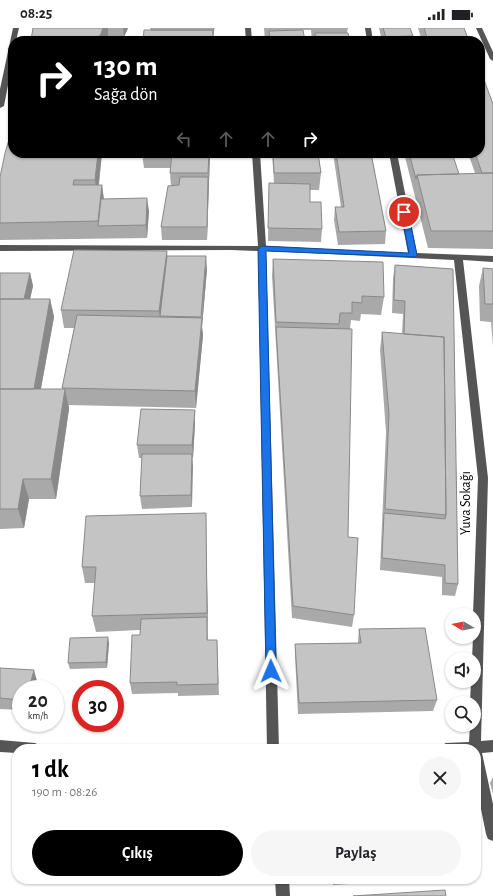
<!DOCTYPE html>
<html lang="tr">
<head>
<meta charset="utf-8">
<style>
	:root { --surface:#fff; --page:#f6f6f6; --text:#202124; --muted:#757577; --accent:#000 }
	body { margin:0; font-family:"Alegreya Sans",sans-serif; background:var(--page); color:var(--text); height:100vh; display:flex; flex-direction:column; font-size:15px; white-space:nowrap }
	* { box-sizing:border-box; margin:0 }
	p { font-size:13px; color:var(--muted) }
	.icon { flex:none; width:22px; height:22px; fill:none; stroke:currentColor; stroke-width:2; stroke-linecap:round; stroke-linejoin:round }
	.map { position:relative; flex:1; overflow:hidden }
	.sheet { position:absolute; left:12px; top:716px; width:469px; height:140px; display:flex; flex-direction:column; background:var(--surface); border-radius:16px; box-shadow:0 1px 3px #0004 }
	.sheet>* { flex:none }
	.top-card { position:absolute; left:8px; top:8px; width:477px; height:122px; border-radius:16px; box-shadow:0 1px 3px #0004; background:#000; color:#fff; overflow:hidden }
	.needle { width:26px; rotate:280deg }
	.controls { position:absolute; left:445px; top:580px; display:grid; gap:8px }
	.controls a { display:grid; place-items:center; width:36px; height:36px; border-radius:50%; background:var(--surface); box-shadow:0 1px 3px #0004; font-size:20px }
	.speed { position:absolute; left:12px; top:652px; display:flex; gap:8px; font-size:20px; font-weight:700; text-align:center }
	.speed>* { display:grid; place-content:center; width:52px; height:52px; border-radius:50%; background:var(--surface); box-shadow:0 1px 3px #0004; line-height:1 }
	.speed small { font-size:10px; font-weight:400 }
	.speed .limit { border:6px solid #d22; background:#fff; color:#111 }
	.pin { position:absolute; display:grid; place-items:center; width:34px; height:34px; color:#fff; margin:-17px; border:2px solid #fff; border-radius:50%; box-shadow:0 1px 4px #0007 }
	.me { position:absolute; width:44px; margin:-22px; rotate:359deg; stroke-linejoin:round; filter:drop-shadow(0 0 3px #0008) }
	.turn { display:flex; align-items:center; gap:14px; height:84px; padding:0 20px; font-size:18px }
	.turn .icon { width:52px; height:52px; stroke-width:2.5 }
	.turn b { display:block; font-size:28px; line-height:34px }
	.lanes { display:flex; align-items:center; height:38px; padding:0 20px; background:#0003; justify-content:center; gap:20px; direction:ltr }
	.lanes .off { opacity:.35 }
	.round { display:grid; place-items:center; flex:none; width:42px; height:42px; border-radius:21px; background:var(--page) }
	.overview { display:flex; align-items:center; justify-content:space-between; height:68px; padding:0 20px }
	h1 { font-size:24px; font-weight:700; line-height:30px; color:var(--accent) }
	.primary-button { display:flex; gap:8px; margin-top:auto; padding:8px 20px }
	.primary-button a { flex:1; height:46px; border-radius:24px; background:var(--accent); color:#fff; font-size:16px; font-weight:700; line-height:46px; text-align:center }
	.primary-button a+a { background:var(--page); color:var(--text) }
	.status { display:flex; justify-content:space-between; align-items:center; height:28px; padding:0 20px; background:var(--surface); direction:ltr }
	.status svg { height:11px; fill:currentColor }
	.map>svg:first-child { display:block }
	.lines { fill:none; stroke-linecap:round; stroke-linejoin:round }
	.minor { fill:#555; fill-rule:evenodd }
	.wall { fill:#a9a9a9 }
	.shaded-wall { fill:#898989 }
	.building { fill:#c4c4c4; stroke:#898989 }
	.route { fill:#1a73e8; stroke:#114b97 }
	.labels { text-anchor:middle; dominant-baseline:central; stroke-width:3.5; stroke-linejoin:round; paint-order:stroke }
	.street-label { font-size:14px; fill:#000; stroke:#fff }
</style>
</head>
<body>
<div class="status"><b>08:25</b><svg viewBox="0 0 49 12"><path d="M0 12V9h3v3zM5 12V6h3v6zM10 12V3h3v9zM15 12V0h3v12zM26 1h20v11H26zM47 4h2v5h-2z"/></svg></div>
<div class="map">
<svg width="493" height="868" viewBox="0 0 493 868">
	<rect width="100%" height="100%" fill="#fff"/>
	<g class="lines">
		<path class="minor" d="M13,0H19L16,13H13V31L4,78L0,80V61Z
			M245,0H251L252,13H246Z
			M365,0H371L373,13H367Z
			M476,0H482L493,24V33L490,31Z
			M252,125H260L266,218L408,225L389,125H397L417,225L493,228V234L463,232L488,450L481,713L493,712V724L482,725L493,776V813L488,811L486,806L476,756V721H440L442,717L446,715L469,714L470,697H474V675H470L471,653H474V631H472L473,609H474L473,587L478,450L454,232L266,223L279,721H267L258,223L231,222L0,223V217L258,218Z
			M0,712L35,715L39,717L41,721H17V725L0,724Z
			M275,851H289L290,868H276Z"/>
	</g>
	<path class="wall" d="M33,0H128L124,9L108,8L106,13H31Z
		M264,0H348L347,5L350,13H312L311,2H300L305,13H265Z
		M379,0H410L413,8L412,13H382Z
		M418,0H464L469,13H422Z
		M493,76V221L428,220L404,125H452L459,146L475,145L468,125H480Z
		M102,125L99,157H102L104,171L149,183L147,210L0,212V149Z
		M142,125H210L207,212H162L161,199L171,158L170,145V140H144Z
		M272,125H318L321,145L319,162H310V174L322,201L321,214L268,213L269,155H274Z
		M333,125H371L386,203L385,216L338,217L334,192L335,179H341Z
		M167,223V228L207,241L202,299L203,307L196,380L69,377V381L56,471H29L24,500L0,501V245H30L33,258L30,271H50L54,289L41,361H62L74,300H64L61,282Z
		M273,231L384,269L381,287L361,286L360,293L351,292L350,301L348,509L354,587L352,599L292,590L272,248Z
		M395,237L453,241L458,556L455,568L442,567V549L380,542L386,404L380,322L382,304L402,306L403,286L392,285L393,250Z
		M483,240L493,241V318L491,294L480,293L479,258Z
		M195,382V395L193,430H192V479L142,481L140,468L142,430H139L137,417Z
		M206,485V502L208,612H217L219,667L178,668V665L132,666L130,655L140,607V602L96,604L92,588L95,555H85L82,539Z
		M359,601L437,672L433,683L298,686L295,628V616L358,615V613Z
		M109,615L107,640L70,641L68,635Z
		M0,640L37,653L36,661H21V682L0,681Z
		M493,749V766L490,755Z
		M333,851H427L333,857Z"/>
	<path class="shaded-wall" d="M102,0H108V8L106,13H101L100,8Z
		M123,0H128L124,9Z
		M214,0V13H213Z
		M98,8V13H95Z
		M98,125H102L97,170L95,152Z
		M209,125H210L207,212V199Z
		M102,157L104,174L98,198V193Z
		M147,170L149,183L147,210L146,197Z
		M167,223L168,241L160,288L159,283Z
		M206,228L207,241L202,299L203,307L196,380L195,363L202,292Z
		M30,245L33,258L26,289L23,276Z
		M50,271L54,289L37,381L33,364Z
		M65,361L69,381L56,471L51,451Z
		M195,382V395L193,430L192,417Z
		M192,426L193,438L192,479L191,467Z
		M23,451L29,471L24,500L18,481Z
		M206,485V502L208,600L207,585Z
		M108,609L109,615L107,640L106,634Z
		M34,642L37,653L36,661H29Z"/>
	<path class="building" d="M33,0H103L100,8H98L95,13H53L31,12Z
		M151,0H214L213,6V2H151Z
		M383,0H410L413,8L386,9Z
		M424,0H464L469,13H428Z
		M144,2H213V13H143Z
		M303,2L305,13H270L269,3Z
		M315,5H348L350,13H316Z
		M480,41L493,76V145H482L475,125H480Z
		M13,98V125H98L95,152H74L73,157H102L98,193L0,195V149L5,125Z
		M172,125H209L208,145H170Z
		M273,125H318L321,145H274Z
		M336,125H371L386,203L339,204L335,179H344Z
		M409,125H452L459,146L417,147L416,151Z
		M493,145V203H431L417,147Z
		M180,149H208L207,199H161L168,158L179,157Z
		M269,155L310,156V174H321L322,201L268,200Z
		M147,170L146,197L98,198L101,171Z
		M74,222L167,223L159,283L61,282Z
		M167,228H206L201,289L160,288Z
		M273,231L383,234L384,269L362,268V275L352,274V285H340L339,296L276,294Z
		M395,237L453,241L458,556L445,555V537L382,530L384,485L445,491L446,487L444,309L404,306L405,273L394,272Z
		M483,240L493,241V276H485Z
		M0,245H30L24,271H0Z
		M0,271H50L34,361H0Z
		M77,287L202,290L195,363L62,360Z
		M276,299L352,301L348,509L358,510L354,587L293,578Z
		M382,304L444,309L446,487L385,481L389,386Z
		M0,361H65L51,451H23L18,481H0Z
		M141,381L195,382L192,417H137Z
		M142,426H192L191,467L140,468Z
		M206,485L207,585L92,588L96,539H82L86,488Z
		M207,589V612H217L218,656L177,657V654L130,655L132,607H140L141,591Z
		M425,600L437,672L299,675L295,616L361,615L359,601Z
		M108,609L106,634L68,635L70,610Z
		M0,640L34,642L29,661H21V672L0,670Z
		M445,862L446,868H353Z"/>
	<path class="route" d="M404,181L408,184L417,227L416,229L266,223L276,643L275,646L271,648L267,646L266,643L258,221L262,218L409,225L401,184Z"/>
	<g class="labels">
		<g class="street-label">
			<text transform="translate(466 475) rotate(-90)">Yuva Sokağı</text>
		</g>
	</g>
</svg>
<div class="controls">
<a><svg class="needle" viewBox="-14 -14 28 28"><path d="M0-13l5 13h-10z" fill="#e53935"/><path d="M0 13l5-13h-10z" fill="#757577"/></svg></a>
<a><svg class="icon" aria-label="sound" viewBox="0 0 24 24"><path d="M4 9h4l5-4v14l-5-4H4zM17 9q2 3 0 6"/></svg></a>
<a><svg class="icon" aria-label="search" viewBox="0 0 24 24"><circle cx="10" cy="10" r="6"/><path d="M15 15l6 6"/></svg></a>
</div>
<div class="speed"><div>20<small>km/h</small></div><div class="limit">30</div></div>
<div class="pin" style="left:404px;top:184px;background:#d93025"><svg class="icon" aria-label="arrive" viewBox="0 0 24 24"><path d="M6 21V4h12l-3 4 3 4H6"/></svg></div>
<svg class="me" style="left:271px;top:643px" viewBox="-20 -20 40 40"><path d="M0-17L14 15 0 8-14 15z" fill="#1a73e8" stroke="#fff" stroke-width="4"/></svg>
<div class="top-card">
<div class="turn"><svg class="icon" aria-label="right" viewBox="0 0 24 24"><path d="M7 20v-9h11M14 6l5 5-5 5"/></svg><div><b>130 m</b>Sağa dön</div></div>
<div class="lanes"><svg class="icon off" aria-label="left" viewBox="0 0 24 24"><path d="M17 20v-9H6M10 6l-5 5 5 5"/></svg><svg class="icon off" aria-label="ahead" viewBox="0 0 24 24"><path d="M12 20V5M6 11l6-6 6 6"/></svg><svg class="icon off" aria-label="ahead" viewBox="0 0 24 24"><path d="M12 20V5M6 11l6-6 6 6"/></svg><svg class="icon" aria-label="right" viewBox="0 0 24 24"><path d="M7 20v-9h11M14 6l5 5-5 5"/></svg></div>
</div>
<section class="sheet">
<div class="overview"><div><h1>1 dk</h1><p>190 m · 08:26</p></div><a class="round"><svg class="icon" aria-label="close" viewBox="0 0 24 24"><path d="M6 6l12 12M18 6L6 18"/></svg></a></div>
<div class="primary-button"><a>Çıkış</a><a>Paylaş</a></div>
</section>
</div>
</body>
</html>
